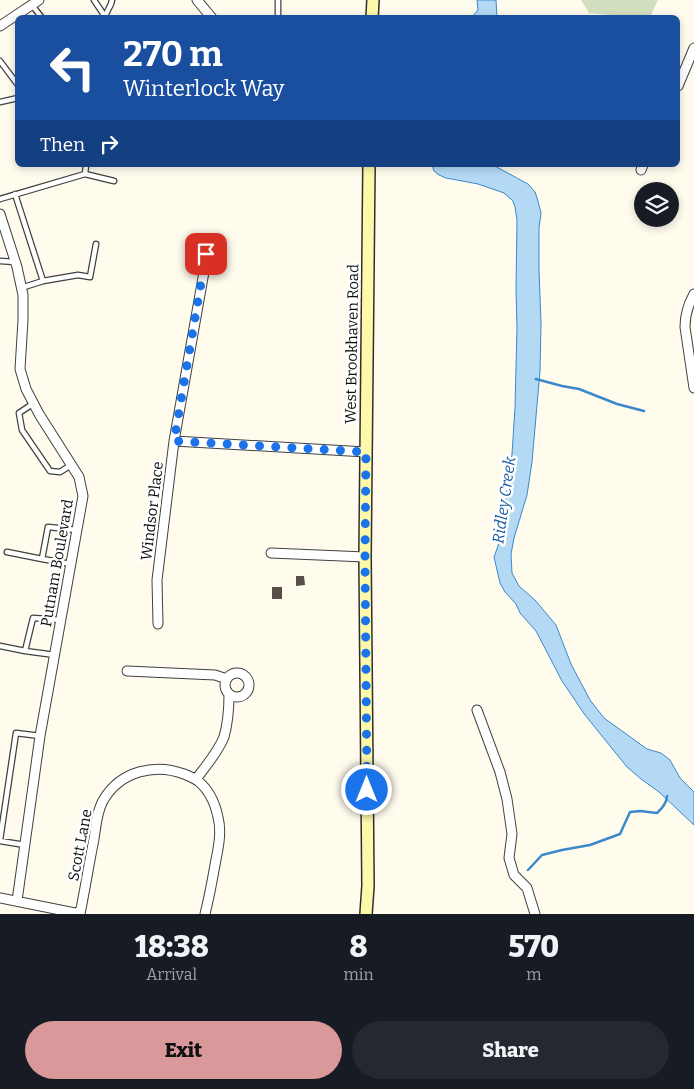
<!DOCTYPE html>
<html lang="en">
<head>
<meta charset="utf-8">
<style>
	:root { --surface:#171b24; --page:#242831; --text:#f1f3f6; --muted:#9ea1a6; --accent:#d99899 }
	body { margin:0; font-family:Bitter,serif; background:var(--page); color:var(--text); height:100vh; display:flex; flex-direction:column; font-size:19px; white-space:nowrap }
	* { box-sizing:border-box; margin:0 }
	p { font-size:16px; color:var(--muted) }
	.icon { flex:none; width:28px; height:28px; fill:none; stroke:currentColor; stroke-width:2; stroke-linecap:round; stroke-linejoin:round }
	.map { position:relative; height:914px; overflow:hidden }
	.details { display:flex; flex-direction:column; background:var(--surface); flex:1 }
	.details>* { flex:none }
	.hud { position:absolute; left:15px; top:15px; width:665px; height:152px; border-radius:8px; box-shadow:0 2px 8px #0003; background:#1a4fa0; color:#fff; overflow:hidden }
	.controls { position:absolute; left:634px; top:182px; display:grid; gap:10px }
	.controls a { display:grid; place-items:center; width:45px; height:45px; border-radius:50%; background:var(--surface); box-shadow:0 2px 8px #0003; font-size:25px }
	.pin { position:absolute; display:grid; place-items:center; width:42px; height:42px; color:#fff; margin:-21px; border-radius:10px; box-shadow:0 2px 8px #0006 }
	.me { position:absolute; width:55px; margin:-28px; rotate:0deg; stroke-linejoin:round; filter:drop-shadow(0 0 4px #0008) }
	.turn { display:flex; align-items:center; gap:18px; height:105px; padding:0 25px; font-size:22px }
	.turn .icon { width:65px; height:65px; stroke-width:2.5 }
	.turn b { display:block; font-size:35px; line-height:42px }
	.then { display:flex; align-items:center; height:48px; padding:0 25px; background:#0003; gap:10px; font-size:19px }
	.eta { display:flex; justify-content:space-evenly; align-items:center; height:85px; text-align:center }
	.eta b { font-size:30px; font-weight:800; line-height:35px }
	.cta { display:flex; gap:10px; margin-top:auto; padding:10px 25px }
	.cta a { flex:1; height:58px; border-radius:30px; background:var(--accent); color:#111; font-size:20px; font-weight:800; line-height:58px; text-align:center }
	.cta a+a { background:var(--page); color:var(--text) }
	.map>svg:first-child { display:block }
	.cemetery { fill:#d3e0bf }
	.water { fill:#b3d9f5; stroke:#3b89cb }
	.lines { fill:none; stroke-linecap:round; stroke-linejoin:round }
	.stream { stroke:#3b89cb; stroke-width:2.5 }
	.building { fill:#564f4a }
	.lane-casing { stroke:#404040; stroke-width:7 }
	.street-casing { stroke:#404040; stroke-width:11 }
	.secondary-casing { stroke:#2f2f2f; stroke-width:14 }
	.lane { stroke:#fff; stroke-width:4.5 }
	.street { stroke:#fff; stroke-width:9 }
	.secondary { stroke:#fef9aa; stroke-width:11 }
	.route { stroke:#1a73e8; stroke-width:9; stroke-dasharray:0 16.2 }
	.labels { text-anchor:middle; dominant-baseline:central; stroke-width:5; stroke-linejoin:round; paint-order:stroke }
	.street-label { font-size:15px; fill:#0d0d0d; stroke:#fff }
	.water-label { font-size:16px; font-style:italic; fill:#185b9d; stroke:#fff }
</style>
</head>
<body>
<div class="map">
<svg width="694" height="914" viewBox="0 0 694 914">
	<rect width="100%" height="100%" fill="#fffcee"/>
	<path class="cemetery" d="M581,0H658L650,17L648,18L589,13Z"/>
	<path class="water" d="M477,0H496L497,17H472L478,10Z
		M432,165H493L528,184L535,192L538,201L541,213L539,228V270L541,323L540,371L532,462L527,495L514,538L511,554L512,573L519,586L535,600L556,625L571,664L590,700L604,718L647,749L661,753L670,760L680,778L694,792V825L659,792L641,779L627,767L585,715L562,681L536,631L520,613L516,604L505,592L500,583L494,557L498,546L504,511L512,454L515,408L517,327L516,291L517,220L515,207L513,201L504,193L478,184L446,178L439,175L434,171Z"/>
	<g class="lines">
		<path class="stream" d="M536,379L562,386L579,389L617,404L644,411
			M528,870L542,855L562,850L590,845L620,834L630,812L640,811L657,813C662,808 667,803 667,796"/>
	</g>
	<path class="building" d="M296,576H304L305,585L296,586Z
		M272,587H282V599H272Z"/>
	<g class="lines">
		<g class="lane-casing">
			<path id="lane" d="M94,0L106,18
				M32,5L42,18
				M105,16L111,4L112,0
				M278,18V0
				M0,61L18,85
				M0,102L18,98
				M85,174L86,165
				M15,194L43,281L21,288
				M0,199L85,174L114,181
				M0,261L16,262
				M43,281L78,275L90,277L96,244
				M34,403L19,413L22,430L50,471L60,472L71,465
				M7,552L42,559
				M71,564L42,559L48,527L77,530
				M0,646L25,651
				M55,655L25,651L33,618L61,620
				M0,840L16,733L40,736
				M0,841L25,845"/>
		</g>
		<g class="street-casing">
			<path id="street" d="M197,0L212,18
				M0,26L39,0
				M678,86L694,48
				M641,170L643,165
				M0,214L17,267L23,295V320L20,369L26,389L39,414L79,477L83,496L40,736L17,901
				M694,294C688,305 685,315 685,327L694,388
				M174,441L366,452
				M271,553L365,557
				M158,624L157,580L174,441L207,255
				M127,671L215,675L227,679
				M225 685a12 12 0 1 1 24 0a12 12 0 1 1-24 0Z
				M477,710L500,772L507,799L512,834L509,858L514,875L527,888L535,914
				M196,779C206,766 218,752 224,737C228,723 229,708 229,694
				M0,898L80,914
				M80,914C85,889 89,864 94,839C96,826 97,810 104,799C121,771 155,763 184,774C189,776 194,778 198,781C208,789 215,803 218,817C222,833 218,849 215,865C212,882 209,898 205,914"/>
		</g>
		<g class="secondary-casing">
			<path id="secondary" d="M372,18L373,0
				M366,914L368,886L365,557L369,165"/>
		</g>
		<use href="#lane" class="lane"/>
		<use href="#street" class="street"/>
		<use href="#secondary" class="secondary"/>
	</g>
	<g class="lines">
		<path class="route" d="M206,254L174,441L366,452L365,558L367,790"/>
	</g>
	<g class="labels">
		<g class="street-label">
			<text transform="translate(352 344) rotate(-89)">West Brookhaven Road</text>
			<text transform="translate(152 511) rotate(-83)">Windsor Place</text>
			<text transform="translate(57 563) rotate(-80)">Putnam Boulevard</text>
			<text transform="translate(80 845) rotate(-79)">Scott Lane</text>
		</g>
		<g class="water-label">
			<text transform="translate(504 500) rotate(-82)">Ridley Creek</text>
		</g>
	</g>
</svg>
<div class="controls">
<a><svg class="icon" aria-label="layers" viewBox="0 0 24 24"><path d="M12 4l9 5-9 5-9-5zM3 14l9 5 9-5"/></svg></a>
</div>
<div class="pin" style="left:206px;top:254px;background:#d93025"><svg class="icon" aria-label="arrive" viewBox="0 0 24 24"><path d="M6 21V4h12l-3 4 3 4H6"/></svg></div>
<svg class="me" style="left:367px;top:790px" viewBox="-20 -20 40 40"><circle r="17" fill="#1a73e8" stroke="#fff" stroke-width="3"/><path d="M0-11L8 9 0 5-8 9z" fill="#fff"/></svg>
<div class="hud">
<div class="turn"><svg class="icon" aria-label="left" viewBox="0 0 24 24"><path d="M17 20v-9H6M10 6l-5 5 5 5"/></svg><div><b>270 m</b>Winterlock Way</div></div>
<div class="then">Then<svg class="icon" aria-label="right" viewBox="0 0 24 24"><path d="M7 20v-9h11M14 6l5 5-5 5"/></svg></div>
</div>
</div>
<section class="details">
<div class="eta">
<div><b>18:38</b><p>Arrival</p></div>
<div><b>8</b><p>min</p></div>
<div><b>570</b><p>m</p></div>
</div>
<div class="cta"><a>Exit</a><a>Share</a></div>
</section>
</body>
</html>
